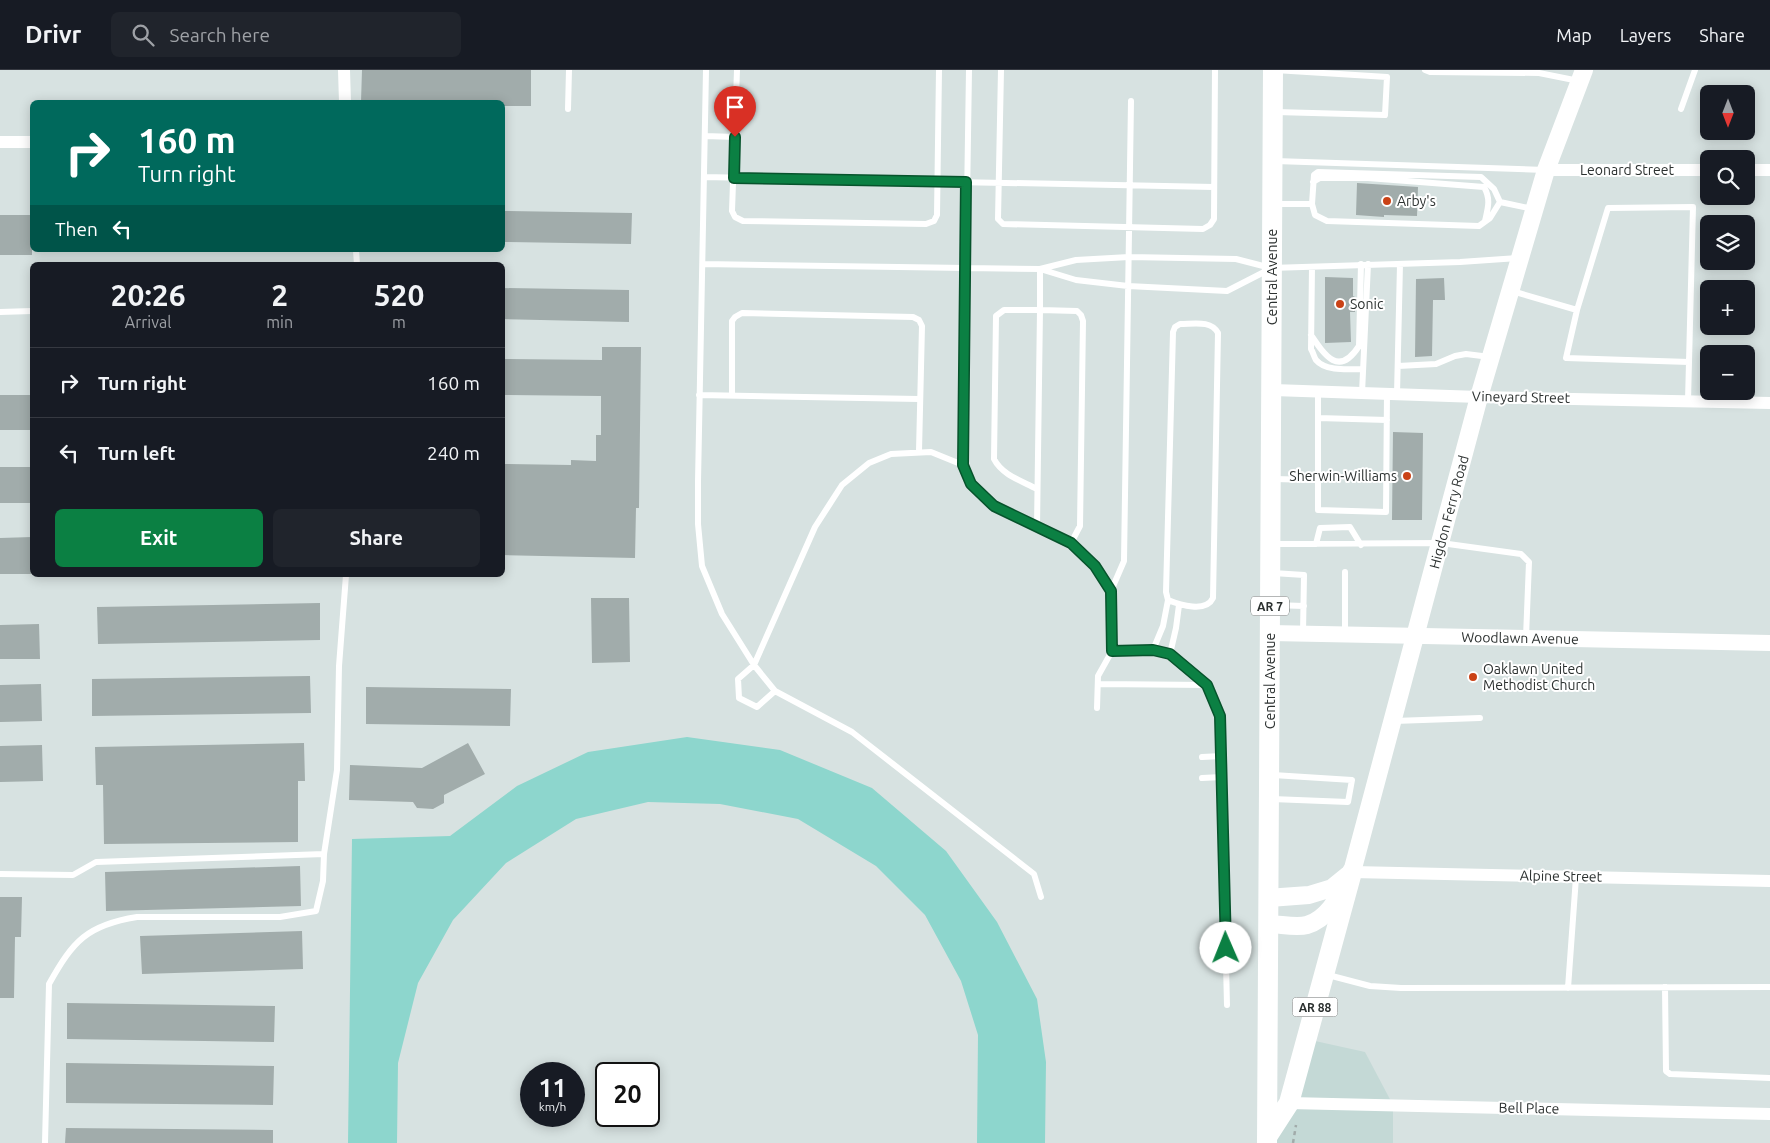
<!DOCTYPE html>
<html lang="en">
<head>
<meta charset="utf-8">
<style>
	:root { --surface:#171b24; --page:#20242c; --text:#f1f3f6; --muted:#9ea1a6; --line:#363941; --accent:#0b8043 }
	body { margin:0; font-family:Ubuntu,sans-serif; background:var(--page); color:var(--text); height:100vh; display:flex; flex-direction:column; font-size:19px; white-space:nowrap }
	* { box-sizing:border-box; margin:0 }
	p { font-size:16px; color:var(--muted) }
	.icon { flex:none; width:28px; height:28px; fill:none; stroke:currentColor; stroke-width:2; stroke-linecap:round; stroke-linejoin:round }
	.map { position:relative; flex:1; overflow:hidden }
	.panel { position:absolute; left:30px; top:192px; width:475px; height:315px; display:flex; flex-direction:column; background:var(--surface); border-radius:8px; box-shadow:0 2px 12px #0003 }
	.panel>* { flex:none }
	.hud { position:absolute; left:30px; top:30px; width:475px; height:152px; border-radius:8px; box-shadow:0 2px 12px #0003; background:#00695c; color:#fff; overflow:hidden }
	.needle { width:32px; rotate:180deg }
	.tools { position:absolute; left:1700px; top:15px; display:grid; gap:10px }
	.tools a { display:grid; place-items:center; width:55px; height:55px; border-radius:8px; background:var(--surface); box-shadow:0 2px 12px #0003; font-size:25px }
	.speed { position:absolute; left:520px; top:992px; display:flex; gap:10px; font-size:25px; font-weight:700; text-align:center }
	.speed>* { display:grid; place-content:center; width:65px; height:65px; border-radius:50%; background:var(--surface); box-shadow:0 2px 12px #0003; line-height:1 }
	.speed small { font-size:12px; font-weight:400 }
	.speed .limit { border:2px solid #111; border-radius:8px; background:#fff; color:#111 }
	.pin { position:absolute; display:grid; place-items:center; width:42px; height:42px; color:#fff; margin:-51px -21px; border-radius:50% 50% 50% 0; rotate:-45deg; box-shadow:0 0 5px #0007 }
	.pin .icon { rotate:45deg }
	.me { position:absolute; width:55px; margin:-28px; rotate:359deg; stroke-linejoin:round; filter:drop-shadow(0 0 4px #0008) }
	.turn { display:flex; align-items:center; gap:18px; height:105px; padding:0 25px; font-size:22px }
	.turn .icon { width:65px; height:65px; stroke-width:2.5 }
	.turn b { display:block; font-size:35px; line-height:42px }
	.then { display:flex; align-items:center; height:48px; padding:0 25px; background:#0003; gap:10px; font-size:19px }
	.eta { display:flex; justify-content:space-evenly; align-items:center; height:85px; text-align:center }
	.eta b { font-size:30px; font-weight:700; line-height:35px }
	.button { display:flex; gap:10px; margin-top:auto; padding:10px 25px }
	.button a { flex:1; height:58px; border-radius:8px; background:var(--accent); color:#fff; font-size:20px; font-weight:700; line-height:58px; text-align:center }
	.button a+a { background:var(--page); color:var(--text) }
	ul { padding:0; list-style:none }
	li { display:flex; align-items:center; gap:15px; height:70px; padding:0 25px; border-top:1px solid var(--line) }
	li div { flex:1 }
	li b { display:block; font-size:19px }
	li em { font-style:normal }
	header { display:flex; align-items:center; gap:30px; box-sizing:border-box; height:70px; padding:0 25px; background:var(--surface); border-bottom:1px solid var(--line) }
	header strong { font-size:24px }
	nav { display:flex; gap:28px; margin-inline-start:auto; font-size:18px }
	.search { width:350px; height:45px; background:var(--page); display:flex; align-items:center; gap:12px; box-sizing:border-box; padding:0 18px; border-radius:8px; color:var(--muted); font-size:19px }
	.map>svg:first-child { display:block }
	.built { fill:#c4d9d6 }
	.green { fill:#8dd6cd }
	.building { fill:#a1acab }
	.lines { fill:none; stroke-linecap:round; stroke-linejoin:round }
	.path { stroke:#a1abaa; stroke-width:2.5; stroke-dasharray:4 4; stroke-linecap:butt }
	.service { stroke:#fff; stroke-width:6 }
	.minor { stroke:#fff; stroke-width:12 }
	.tertiary { stroke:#fff; stroke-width:16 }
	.secondary { stroke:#fff; stroke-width:18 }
	.primary { stroke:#fff; stroke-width:20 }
	.route-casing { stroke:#07532c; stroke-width:12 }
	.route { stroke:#0b8043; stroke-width:9 }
	.poi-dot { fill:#ca4216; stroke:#fff; stroke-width:2 }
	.labels { text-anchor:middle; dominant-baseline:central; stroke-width:4; stroke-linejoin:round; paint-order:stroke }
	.shield { fill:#fff; stroke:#6b6f6e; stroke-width:1 }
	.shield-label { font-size:12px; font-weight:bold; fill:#2c3130 }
	.street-label { font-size:14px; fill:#2c3130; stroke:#fff }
	.poi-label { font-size:14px; fill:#2c3130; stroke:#fff; text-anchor:start }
</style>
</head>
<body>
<header>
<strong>Drivr</strong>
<div class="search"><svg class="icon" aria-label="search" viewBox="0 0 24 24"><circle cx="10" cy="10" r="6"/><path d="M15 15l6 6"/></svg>Search here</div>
<nav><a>Map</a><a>Layers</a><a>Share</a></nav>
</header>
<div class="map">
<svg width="1770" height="1073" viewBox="0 0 1770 1073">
	<rect width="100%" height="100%" fill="#d7e2e1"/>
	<path class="built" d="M1306,969L1365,982L1393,1035V1073H1267Z"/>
	<path class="green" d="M687,667L780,680L872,718L946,781L997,852L1037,929L1046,992L1045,1073H977L978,965L961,911L925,845L876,796L798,749L720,734L648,732L576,749L506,793L453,850L418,913L398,993L397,1073H348L352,769L450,766L517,716L588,682Z"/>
	<path class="building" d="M362,0H531V36H502V32H361Z
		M1357,113L1418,117L1417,146L1384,145V147L1356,145Z
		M502,141L632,143L631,174L502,172Z
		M0,145H32V185H0Z
		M1325,207L1353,208V226L1355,227V242H1350L1351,272L1325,273Z
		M1444,208L1445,230H1433L1432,286L1415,287L1416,209Z
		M502,218L629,220V252L502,249Z
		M602,277H641L639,438H636L635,488L502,485V394L571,395V390L596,391V365H601V326L502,325V289L602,290Z
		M0,325H32V360H0Z
		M1393,362L1423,363L1422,450H1392Z
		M0,397H32V433H0Z
		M32,467V504H0V468Z
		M591,528H629L630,592L592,593Z
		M320,533V570L98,574L97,537Z
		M39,554L40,589H0V555Z
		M310,606L311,643L92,646V609Z
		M41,614L42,651L0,652V615Z
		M366,617L511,619L510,656L366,654Z
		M304,673L305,711H298V772L104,774L103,715H96L95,677Z
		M468,673L485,704L444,725V733L433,739L417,738L413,732L349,730L350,695L422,698Z
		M42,675L43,711L0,712V676Z
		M300,796L301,836L106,841L105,802Z
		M0,827H22L21,867H15L14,928H0Z
		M302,861L303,899L142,904L140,866Z
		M67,933L275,936L274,972L67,969Z
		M66,993L274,996L273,1035L66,1033Z
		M66,1058L273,1060V1073H65Z"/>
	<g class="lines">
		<path class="path" d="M1293,1073L1296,1055"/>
		<path class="service" d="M706,0L698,412V454L702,496L722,544L754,595L775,621L852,662L1034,804L1041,827
			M737,0L732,141L735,147L743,151L926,154L934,151L937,145L939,0
			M969,0L966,198L1040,199V240H1004L996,246L994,389C1002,405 1022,411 1037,419
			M1001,0L998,149L1003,154L1203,159L1210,155L1214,149L1215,0
			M1275,0L1387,7L1385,45L1276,42
			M1425,0L1430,2L1539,3L1579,11
			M568,39L569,0
			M1681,39L1695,0
			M705,66L735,67
			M1275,91L1545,100
			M1318,102L1481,107L1494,119L1500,132L1490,148L1479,156L1327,151L1315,145L1312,134L1314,105Z
			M704,107L1214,117
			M1313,112L1320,108H1368L1484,117C1491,129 1488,138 1485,151
			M1500,132L1533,139
			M1275,134H1312
			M356,180L357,195
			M703,194L966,198L963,395
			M1312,197L1311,279C1313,282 1314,287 1316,290C1326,302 1350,299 1363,299
			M1268,200L1227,221L1128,216L1076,210L1040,199L1076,190L1129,187L1236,189L1271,198L1460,192L1518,188
			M1512,221L1577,240L1608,138L1693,137L1688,331
			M1577,240L1566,288L1689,292
			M0,242L32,241
			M1180,254C1194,254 1211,250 1218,263L1213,528C1206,543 1180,535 1168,530L1166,522L1173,262L1175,257Z
			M1311,265C1325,286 1339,307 1359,276L1361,194
			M1398,296L1436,294L1455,286L1466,284L1490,287
			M1362,323L1368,194
			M1397,324L1400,194
			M699,325L919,329
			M732,325V251L735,247L742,243L913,247L919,250L922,256L919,381
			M1318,348L1387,350
			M1273,409L1318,410V321
			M1318,410V440L1386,442L1387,323
			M1037,457L1040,240L1077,241L1081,245L1083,251L1080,456L1071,473
			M1274,474L1441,473L1521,484L1529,492L1526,567
			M1316,474L1320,458L1350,457L1361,475
			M1273,503L1304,505L1303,563
			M1273,535L1304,536
			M1345,564V502
			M1153,580L1163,556L1168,530
			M1112,581L1153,580L1170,584L1207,615L1220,646L1227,935
			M1170,584L1176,558L1179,535
			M1098,614L1207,615
			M775,621L757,637L739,628L738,609L754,595L815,457L842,415L869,393L891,384L931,382L963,395L971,414L994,436L1071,473L1095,496L1111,521
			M1097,638L1098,606L1112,581L1111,521L1124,491L1131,31
			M1394,651L1480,648
			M1202,687L1222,686
			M1202,708L1222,707
			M1272,729L1348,732L1352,710L1273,705
			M0,804L73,805L96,792L324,784
			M1328,905L1370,916L1401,918L1770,917
			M1665,917L1666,1001L1670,1004L1770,1008
			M1568,918L1576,807
			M45,1073L49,914C73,871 87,855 137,847H280L316,841L323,811L324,784L337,700L339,596L346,505"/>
		<path class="minor" d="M344,0L345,32
			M0,72H32
			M1546,100H1709
			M1746,100H1770
			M1273,320L1479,327L1770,333
			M1352,802L1770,811
			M1289,1033L1770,1044"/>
		<path class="tertiary" d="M1270,563L1770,573"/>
		<path class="secondary" d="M1268,828L1309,825L1332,818L1348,805
			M1268,854C1280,854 1296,858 1307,855C1331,848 1341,821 1352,802L1479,327L1546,100L1584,0"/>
		<path class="primary" d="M1267,1067L1289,1033L1352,802
			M1267,1073L1273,0"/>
	</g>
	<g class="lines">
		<g class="route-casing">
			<path id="route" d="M735,67L734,108L966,112L963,395L971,414L994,436L1071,473L1095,496L1111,521L1112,581L1153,580L1170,584L1207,615L1220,646L1226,878"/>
		</g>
		<use href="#route" class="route"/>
	</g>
	<g class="poi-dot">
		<circle cx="1387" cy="131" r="5"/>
		<circle cx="1340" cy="234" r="5"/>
		<circle cx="1407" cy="406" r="5"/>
		<circle cx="1473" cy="607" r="5"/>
	</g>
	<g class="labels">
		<g class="shield">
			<rect x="1251" y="526.5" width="38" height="19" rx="4"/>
			<rect x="1292.5" y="927.5" width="45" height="19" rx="4"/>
		</g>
		<g class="shield-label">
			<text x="1270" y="536">AR 7</text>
			<text x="1315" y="937">AR 88</text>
		</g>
		<g class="street-label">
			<text x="1627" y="100">Leonard Street</text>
			<text transform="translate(1272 207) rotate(-90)">Central Avenue</text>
			<text transform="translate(1521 327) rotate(1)">Vineyard Street</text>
			<text transform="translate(1449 442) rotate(-75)">Higdon Ferry Road</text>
			<text transform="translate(1520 568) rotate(1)">Woodlawn Avenue</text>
			<text transform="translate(1270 611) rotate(-90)">Central Avenue</text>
			<text transform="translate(1561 806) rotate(1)">Alpine Street</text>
			<text transform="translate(1529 1038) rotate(1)">Bell Place</text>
		</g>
		<g class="poi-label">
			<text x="1397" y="131">Arby's</text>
			<text x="1350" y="234">Sonic</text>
			<text x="1397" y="406" text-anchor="end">Sherwin-Williams</text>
			<text x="1483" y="599">Oaklawn United<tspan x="1483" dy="16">Methodist Church</tspan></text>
		</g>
	</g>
</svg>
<div class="tools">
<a><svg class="needle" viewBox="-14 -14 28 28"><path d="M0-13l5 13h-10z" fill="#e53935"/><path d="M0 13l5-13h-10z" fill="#9ea1a6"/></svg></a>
<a><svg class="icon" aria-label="search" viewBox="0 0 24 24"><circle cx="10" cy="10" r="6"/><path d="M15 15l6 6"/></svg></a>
<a><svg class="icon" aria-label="layers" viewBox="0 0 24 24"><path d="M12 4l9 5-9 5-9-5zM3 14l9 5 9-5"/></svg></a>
<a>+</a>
<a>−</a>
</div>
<div class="speed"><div>11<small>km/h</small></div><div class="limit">20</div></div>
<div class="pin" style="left:735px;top:67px;background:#d93025"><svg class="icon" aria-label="arrive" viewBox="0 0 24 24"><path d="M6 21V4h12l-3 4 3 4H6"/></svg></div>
<svg class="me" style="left:1226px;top:878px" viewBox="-20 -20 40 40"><circle r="19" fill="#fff"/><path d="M0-13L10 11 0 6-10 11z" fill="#0b8043"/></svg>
<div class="hud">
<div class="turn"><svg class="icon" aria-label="right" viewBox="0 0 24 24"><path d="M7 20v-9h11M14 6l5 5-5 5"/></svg><div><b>160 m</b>Turn right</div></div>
<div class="then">Then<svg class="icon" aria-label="left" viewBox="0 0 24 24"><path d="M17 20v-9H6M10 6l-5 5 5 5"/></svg></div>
</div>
<section class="panel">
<div class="eta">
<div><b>20:26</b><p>Arrival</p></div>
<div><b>2</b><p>min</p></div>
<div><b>520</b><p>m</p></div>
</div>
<ul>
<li><svg class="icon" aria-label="right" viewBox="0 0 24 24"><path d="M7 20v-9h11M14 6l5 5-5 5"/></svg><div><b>Turn right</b></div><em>160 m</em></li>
<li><svg class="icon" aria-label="left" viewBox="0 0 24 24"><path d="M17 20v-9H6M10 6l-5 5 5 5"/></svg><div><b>Turn left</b></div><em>240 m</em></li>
</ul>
<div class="button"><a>Exit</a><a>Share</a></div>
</section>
</div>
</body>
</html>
